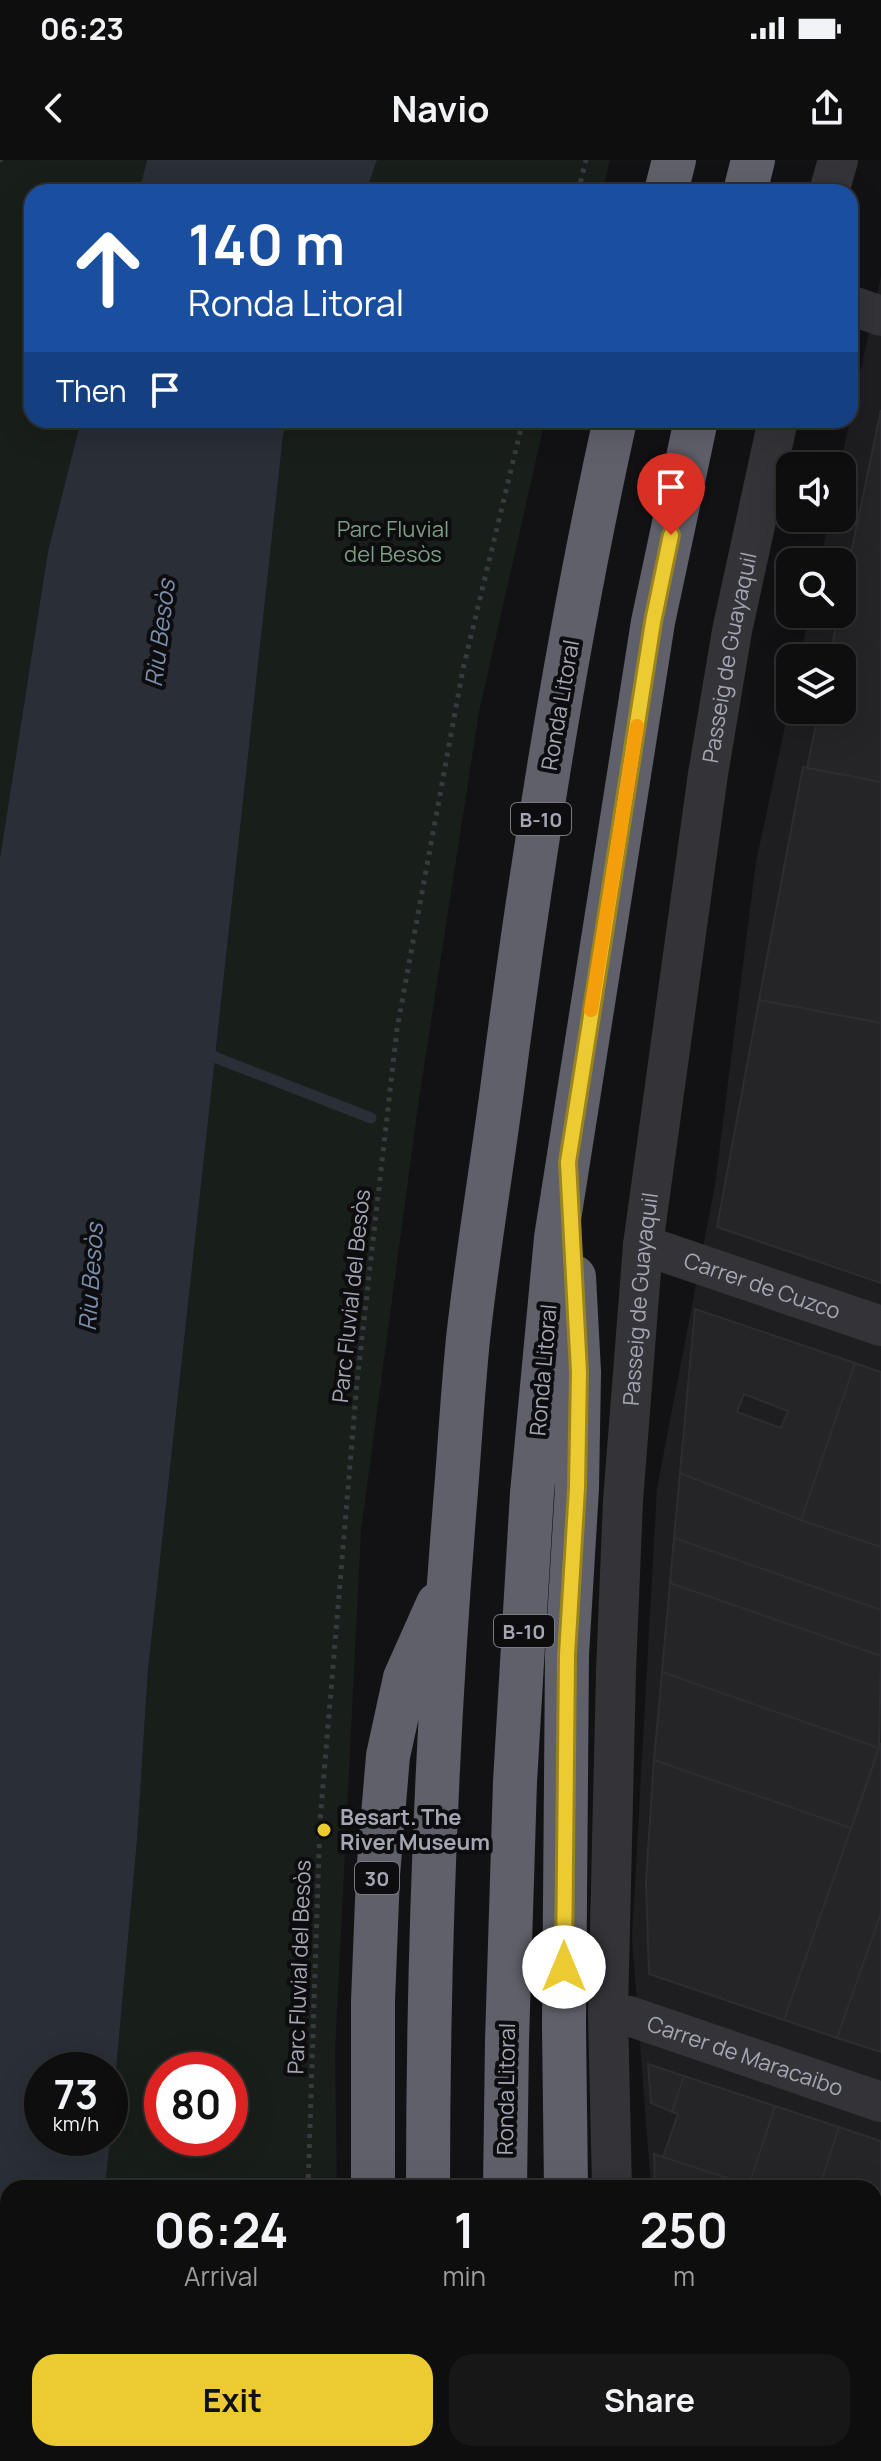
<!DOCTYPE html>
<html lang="en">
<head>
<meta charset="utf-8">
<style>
	:root { --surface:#0e0e0f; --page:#171718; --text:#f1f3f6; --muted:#9b9c9e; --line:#2e2e2f; --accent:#eccb32 }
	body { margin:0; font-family:Manrope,sans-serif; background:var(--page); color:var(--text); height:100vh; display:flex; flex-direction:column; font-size:30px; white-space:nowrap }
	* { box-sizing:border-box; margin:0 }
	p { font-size:26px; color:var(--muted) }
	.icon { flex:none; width:44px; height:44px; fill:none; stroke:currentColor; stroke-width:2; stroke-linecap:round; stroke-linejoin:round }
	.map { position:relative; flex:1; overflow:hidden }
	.details { position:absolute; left:0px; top:2020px; width:882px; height:282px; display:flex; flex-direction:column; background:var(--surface); border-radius:24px 24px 0 0; box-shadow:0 8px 32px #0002,0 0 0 2px var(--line) }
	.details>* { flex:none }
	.top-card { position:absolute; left:24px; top:24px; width:834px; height:244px; border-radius:24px; box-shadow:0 8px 32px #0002,0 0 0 2px var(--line); background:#1a4fa0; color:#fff; overflow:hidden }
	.fabs { position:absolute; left:776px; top:292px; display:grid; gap:16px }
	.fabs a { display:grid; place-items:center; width:80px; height:80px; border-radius:16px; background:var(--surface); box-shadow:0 8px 32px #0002,0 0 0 2px var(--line); font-size:40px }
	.speed { position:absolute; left:24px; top:1892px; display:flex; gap:16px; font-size:40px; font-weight:700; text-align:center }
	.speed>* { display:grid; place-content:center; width:104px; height:104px; border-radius:50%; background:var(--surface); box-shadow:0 8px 32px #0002,0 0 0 2px var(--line); line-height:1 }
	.speed small { font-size:20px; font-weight:400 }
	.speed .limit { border:12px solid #d22; background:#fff; color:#111 }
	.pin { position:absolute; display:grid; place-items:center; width:68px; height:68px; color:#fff; margin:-82px -34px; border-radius:50% 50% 50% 0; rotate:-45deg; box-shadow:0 0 8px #0007 }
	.pin .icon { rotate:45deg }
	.me { position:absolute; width:88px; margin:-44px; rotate:0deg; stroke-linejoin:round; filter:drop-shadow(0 0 6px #0008) }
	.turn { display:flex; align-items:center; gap:28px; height:168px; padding:0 32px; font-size:36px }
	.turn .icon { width:104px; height:104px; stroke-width:2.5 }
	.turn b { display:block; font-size:56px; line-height:68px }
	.then { display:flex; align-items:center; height:76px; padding:0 32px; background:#0003; gap:16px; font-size:30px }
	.eta { display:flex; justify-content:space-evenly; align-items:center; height:136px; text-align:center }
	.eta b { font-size:48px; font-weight:700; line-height:56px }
	.primary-button { display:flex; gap:16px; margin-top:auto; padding:16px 32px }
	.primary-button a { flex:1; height:92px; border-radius:24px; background:var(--accent); color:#111; font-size:32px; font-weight:700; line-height:92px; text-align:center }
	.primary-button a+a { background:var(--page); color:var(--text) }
	.status { display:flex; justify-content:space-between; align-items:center; height:56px; padding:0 40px; background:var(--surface); direction:ltr }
	.status svg { height:22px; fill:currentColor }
	header { display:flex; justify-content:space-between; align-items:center; height:104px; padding:0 32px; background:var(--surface); font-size:36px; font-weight:700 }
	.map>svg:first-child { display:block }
	.built { fill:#1e1e21 }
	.green { fill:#181e1a; fill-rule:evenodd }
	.water { fill:#292e37 }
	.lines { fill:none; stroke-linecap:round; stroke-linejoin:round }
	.stream { stroke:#292e37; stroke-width:11 }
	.building { fill:#252528; stroke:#2d2c30; stroke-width:2; fill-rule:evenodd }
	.path { stroke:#393a3f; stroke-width:5; stroke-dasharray:4 6; stroke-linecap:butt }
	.minor { stroke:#333338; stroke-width:40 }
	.highway { stroke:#5f6069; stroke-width:44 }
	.route-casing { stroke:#998420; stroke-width:20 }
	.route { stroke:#eccb32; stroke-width:14 }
	.slow { stroke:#f59e0b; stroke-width:14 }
	.poi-dot { fill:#eccb32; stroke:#0d0d0f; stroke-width:3 }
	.labels { text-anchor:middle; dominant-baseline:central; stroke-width:8; stroke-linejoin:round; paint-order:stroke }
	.shield { fill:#0d0d0f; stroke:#777882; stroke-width:2 }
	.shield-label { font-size:20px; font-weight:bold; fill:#a4a6b4 }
	.park-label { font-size:22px; fill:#7b9e83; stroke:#0d0d0f }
	.street-label { font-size:22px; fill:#a4a6b4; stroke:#0d0d0f }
	.poi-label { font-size:22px; font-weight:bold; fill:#a4a6b4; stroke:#0d0d0f; text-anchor:start }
	.water-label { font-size:24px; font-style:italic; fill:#7b8eae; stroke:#0d0d0f }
</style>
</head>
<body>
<div class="status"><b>06:23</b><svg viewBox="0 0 49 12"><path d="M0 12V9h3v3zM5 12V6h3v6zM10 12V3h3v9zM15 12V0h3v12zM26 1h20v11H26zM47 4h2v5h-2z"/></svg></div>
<header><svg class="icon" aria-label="back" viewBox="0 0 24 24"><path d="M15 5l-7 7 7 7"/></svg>Navio<svg class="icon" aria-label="share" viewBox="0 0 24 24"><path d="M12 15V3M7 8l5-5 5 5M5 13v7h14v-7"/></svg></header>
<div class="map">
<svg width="881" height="2301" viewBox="0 0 881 2301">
	<rect width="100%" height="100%" fill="#121214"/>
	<path class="built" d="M881,116V2301H671V2294H874V2028H651L632,1778L657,1328L715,1025L756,702L790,543V550H842V498H800L809,454H842V402H820L829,358H842L840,306Z"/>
	<path class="green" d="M0,0H147L139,32H32V260H81L48,391L0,698Z
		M377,0H610L602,32H366Z
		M288,260H545L479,552L418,946L361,1371L335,1893L337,2028H105L137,1681L148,1510L283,276ZM162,1910H230V1978H162Z
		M90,2294H324L322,2301H91Z"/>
	<path class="water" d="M147,0H377L366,32H139Z
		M81,260H288L283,276L148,1510L137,1681L110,1975V1910H42V1978H110L105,2028H8V2294H90L91,2301H0V698L48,391Z"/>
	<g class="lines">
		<path class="stream" d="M204,893L371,958"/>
	</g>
	<path class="building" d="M881,250V622L807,608L819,550H842V498H830L838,454H842V436Z
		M803,607L881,622V863L759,840Z
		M759,840L881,863V1123L717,1067Z
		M695,1149L855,1203L801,1360L680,1313ZM744,1234L788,1251L781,1268L737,1252Z
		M855,1203L881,1212V1387L801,1360Z
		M680,1313L801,1360L881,1387V1450L674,1378Z
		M674,1378L881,1450V1496L670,1423Z
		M670,1423L881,1496L879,1588L662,1512Z
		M662,1512L879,1588L851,1668L654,1600Z
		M881,1583V1753L837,1878L784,1860Z
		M654,1600L851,1668L784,1860L649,1814L646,1721Z
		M881,1753V1892L837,1878Z
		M648,1904L684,1916L672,1952L651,1943Z
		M684,1916L775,1946L749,2025L663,1997L678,1954L672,1952Z
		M775,1946L839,1967L819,2028H655L654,1994L749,2025Z
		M839,1967L881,1981V2168L879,2174L874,2173V2028H819Z
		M881,2168V2249L874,2246V2188Z
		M874,2246L881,2249V2301H836L838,2294H874Z
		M687,2294H838L836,2301H684Z"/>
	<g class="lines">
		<path class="path" d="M0,2V0
			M578,32L586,0
			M308,2028L320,1661L357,1222L397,869L463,509L523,260
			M296,2294L297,2301
			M318,2294L319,2301"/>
		<g class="minor">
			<path d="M829,32L838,0"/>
			<path d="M850,145L881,156"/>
			<path id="s1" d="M643,1085L881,1166"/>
			<path id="s2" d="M608,1853L629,1856L881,1942"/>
			<path id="s3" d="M612,2028L608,1853L616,1511L623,1341L643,1085L708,614L732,471L778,260"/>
			<path d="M625,2294L626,2301"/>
		</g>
		<path class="highway" d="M666,32L674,0
			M745,32L753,0
			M373,2028V1841L378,1715L388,1596L405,1518L438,1444
			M428,2028C428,1795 437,1563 456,1331C460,1280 463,1229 468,1179C477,1096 491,1013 502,930C531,706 566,481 615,260
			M505,2028L507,1881L515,1622L532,1333L556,1078L653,462L696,260
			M566,2028L564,1866L567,1495L577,1328L579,1212L574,1117
			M374,2294V2301
			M432,2294L433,2301
			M507,2294L508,2301
			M580,2294L581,2301"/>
	</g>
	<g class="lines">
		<g class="route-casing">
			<path id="route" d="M564,1807L567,1495L577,1328L579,1212L568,1002L653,462L671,375"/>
		</g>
		<use href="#route" class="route"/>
		<path class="slow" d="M591,850L637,566"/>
	</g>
	<circle class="poi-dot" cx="324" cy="1670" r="8"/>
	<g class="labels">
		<g class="shield">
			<rect x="511" y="643" width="60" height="32" rx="6"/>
			<rect x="494" y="1455" width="60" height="32" rx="6"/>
			<rect x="355" y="1702" width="44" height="32" rx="6"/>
		</g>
		<g class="shield-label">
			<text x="541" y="659">B-10</text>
			<text x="524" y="1471">B-10</text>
			<text x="377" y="1718">30</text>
		</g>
		<g class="park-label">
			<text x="393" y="369">Parc Fluvial<tspan x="393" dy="25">del Besòs</tspan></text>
		</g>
		<g class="street-label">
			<text stroke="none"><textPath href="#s3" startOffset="1538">Passeig de Guayaquil</textPath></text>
			<text transform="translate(560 545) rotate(-80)">Ronda Litoral</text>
			<text stroke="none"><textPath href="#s1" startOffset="126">Carrer de Cuzco</textPath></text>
			<text transform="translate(351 1136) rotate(-84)">Parc Fluvial del Besòs</text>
			<text stroke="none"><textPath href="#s3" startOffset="890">Passeig de Guayaquil</textPath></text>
			<text transform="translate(543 1210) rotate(-85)">Ronda Litoral</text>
			<text transform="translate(299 1807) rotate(-88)">Parc Fluvial del Besòs</text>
			<text stroke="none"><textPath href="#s2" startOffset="144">Carrer de Maracaibo</textPath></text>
			<text transform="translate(506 1929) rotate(-89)">Ronda Litoral</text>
		</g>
		<g class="poi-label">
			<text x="340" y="1657">Besart. The<tspan x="340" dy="25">River Museum</tspan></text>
		</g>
		<g class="water-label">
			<text transform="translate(159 473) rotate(-83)">Riu Besòs</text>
			<text transform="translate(90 1117) rotate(-86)">Riu Besòs</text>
		</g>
	</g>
</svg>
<div class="fabs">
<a><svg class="icon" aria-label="sound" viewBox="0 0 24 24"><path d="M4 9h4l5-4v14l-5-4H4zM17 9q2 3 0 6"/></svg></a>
<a><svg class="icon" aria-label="search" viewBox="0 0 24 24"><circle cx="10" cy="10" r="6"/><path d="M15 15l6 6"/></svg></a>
<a><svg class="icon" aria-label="layers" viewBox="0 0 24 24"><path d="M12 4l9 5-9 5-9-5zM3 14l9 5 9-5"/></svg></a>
</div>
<div class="speed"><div>73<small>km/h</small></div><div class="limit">80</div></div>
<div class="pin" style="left:671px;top:375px;background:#d93025"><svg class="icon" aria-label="arrive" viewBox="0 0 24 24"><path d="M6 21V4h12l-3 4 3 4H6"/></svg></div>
<svg class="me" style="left:564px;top:1807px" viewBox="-20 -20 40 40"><circle r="19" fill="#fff"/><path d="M0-13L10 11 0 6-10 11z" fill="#eccb32"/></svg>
<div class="top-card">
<div class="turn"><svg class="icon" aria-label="ahead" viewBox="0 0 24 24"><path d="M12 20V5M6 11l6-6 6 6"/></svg><div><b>140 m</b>Ronda Litoral</div></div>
<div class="then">Then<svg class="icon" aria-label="arrive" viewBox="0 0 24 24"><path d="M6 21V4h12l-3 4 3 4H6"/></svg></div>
</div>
<section class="details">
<div class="eta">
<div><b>06:24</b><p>Arrival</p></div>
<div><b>1</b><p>min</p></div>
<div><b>250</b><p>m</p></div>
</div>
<div class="primary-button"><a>Exit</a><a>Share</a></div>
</section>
</div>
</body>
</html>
